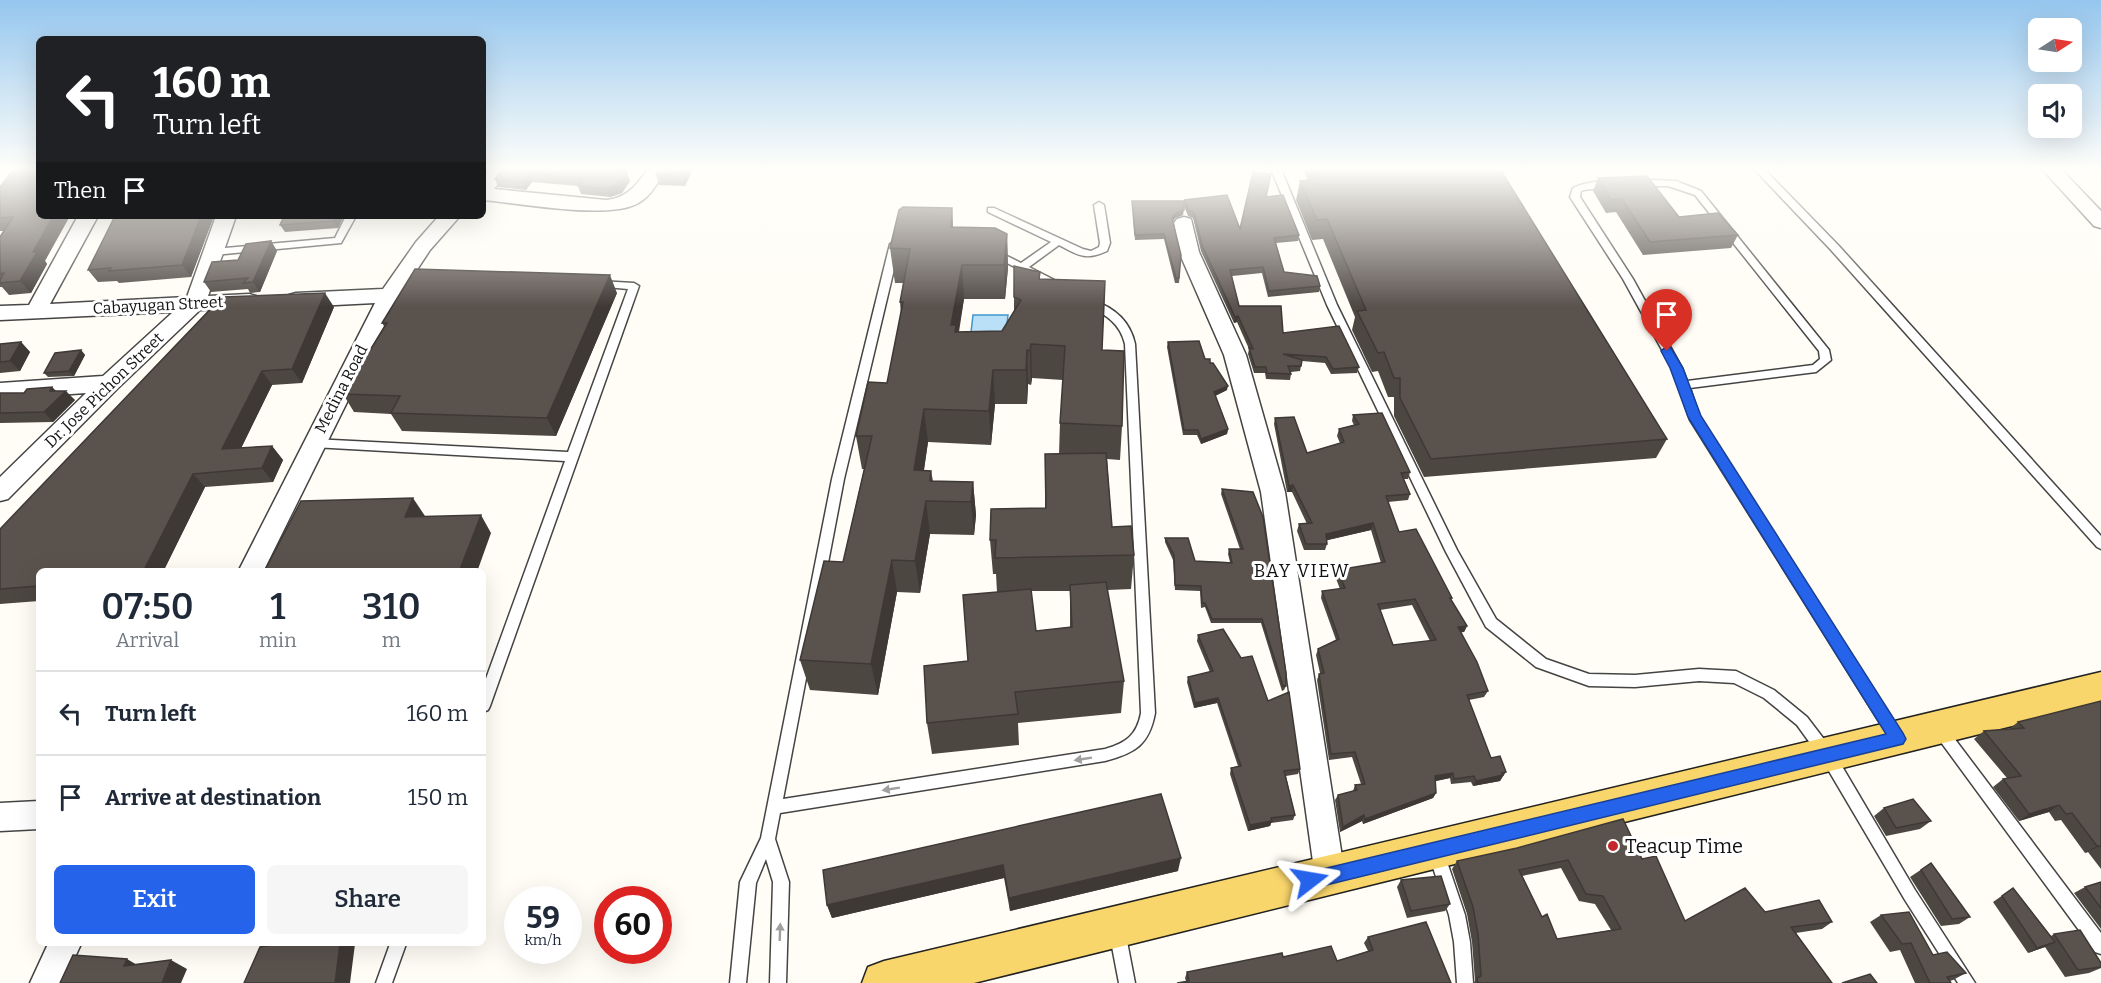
<!DOCTYPE html>
<html lang="en">
<head>
<meta charset="utf-8">
<style>
	:root { --surface:#fff; --page:#f6f6f7; --text:#1f2937; --muted:#747a83; --line:#e0e1e3; --accent:#2563eb }
	body { margin:0; font-family:Bitter,serif; background:var(--page); color:var(--text); height:100vh; display:flex; flex-direction:column; font-size:22px; white-space:nowrap }
	* { box-sizing:border-box; margin:0 }
	p { font-size:20px; color:var(--muted) }
	.icon { flex:none; width:33px; height:33px; fill:none; stroke:currentColor; stroke-width:2; stroke-linecap:round; stroke-linejoin:round }
	.map { position:relative; flex:1; overflow:hidden }
	.side { position:absolute; left:36px; top:568px; width:450px; height:378px; display:flex; flex-direction:column; background:var(--surface); border-radius:9px; box-shadow:0 6px 24px #0002 }
	.side>* { flex:none }
	.banner { position:absolute; left:36px; top:36px; width:450px; height:183px; border-radius:9px; box-shadow:0 6px 24px #0002; background:#202124; color:#fff; overflow:hidden }
	.needle { width:39px; rotate:78deg }
	.controls { position:absolute; left:2028px; top:18px; display:grid; gap:12px }
	.controls a { display:grid; place-items:center; width:54px; height:54px; border-radius:9px; background:var(--surface); box-shadow:0 6px 24px #0002; font-size:30px }
	.speed { position:absolute; left:504px; top:886px; display:flex; gap:12px; font-size:30px; font-weight:700; text-align:center }
	.speed>* { display:grid; place-content:center; width:78px; height:78px; border-radius:50%; background:var(--surface); box-shadow:0 6px 24px #0002; line-height:1 }
	.speed small { font-size:15px; font-weight:400 }
	.speed .limit { border:9px solid #d22; background:#fff; color:#111 }
	.pin { position:absolute; display:grid; place-items:center; width:51px; height:51px; color:#fff; margin:-62px -26px; border-radius:50% 50% 50% 0; rotate:-45deg; box-shadow:0 0 6px #0007 }
	.pin .icon { rotate:45deg }
	.me { position:absolute; width:66px; margin:-33px; rotate:76deg; stroke-linejoin:round; filter:drop-shadow(0 0 4px #0008) }
	.turn { display:flex; align-items:center; gap:21px; height:126px; padding:0 18px; font-size:27px }
	.turn .icon { width:78px; height:78px; stroke-width:2.5 }
	.turn b { display:block; font-size:42px; line-height:51px }
	.then { display:flex; align-items:center; height:57px; padding:0 18px; background:#0003; gap:12px; font-size:22px }
	.eta { display:flex; justify-content:space-evenly; align-items:center; height:102px; text-align:center }
	.eta b { font-size:36px; font-weight:600; line-height:42px }
	.primary-button { display:flex; gap:12px; margin-top:auto; padding:12px 18px }
	.primary-button a { flex:1; height:69px; border-radius:9px; background:var(--accent); color:#fff; font-size:24px; font-weight:600; line-height:69px; text-align:center }
	.primary-button a+a { background:var(--page); color:var(--text) }
	ul { padding:0; list-style:none }
	li { display:flex; align-items:center; gap:18px; height:84px; padding:0 18px; border-top:2px solid var(--line) }
	li div { flex:1 }
	li b { display:block; font-size:22px }
	li em { font-style:normal }
	.map>svg:first-child { display:block }
	.water { fill:#b9e0f7; stroke:#3f96cf; stroke-width:1.5 }
	.lines { fill:none; stroke-linecap:round; stroke-linejoin:round }
	.service-casing { stroke:#444; stroke-width:3 }
	.minor-casing { stroke:#444; stroke-width:3 }
	.primary-casing { stroke:#222; stroke-width:3 }
	.service { fill:#fff; fill-rule:evenodd }
	.minor { fill:#fff; fill-rule:evenodd }
	.primary { fill:#f9d66b; fill-rule:evenodd }
	.wall { fill:#4d4742; fill-rule:evenodd }
	.shaded-wall { fill:#3f3936 }
	.building { fill:#5a524d; stroke:#3f3936; stroke-width:1.5; fill-rule:evenodd }
	.oneway { fill:#a0a0a0 }
	.route { fill:#2563eb; stroke:#184099; stroke-width:1.5 }
	.poi-dot { fill:#c4262e; stroke:#fff; stroke-width:2 }
	.labels { text-anchor:middle; dominant-baseline:central; stroke-width:6; stroke-linejoin:round; paint-order:stroke }
	.street-label { font-size:16px; fill:#111; stroke:#fff }
	.neighbourhood-label { font-size:18px; letter-spacing:1.5px; fill:#111; stroke:#fff }
	.near-poi-label { font-size:20px; fill:#111; stroke:#fff; text-anchor:start }
</style>
</head>
<body>
<div class="map">
<svg width="2101" height="983" viewBox="0 0 2101 983">
	<rect width="100%" height="100%" fill="#fffdf5"/>
	<path class="water" d="M973,315H1008L1006,333L968,359Z"/>
	<g class="lines">
		<g class="service-casing">
			<path id="service" d="M1271,169H1281L1337,305L1457,550L1496,619L1546,659L1589,674L1635,675L1699,669L1736,671L1774,690L1807,717L1833,751L1915,890L1975,983H1958L1905,900L1823,761L1797,725L1764,698L1734,683L1699,681L1635,687L1589,686L1536,667L1486,627L1446,552L1327,305Z
				M1754,169H1764L1839,246L2101,536V549L2097,547L1831,250Z
				M1653,180L1676,181L1701,191L1829,350L1831,360L1816,372L1690,388L1699,416L1900,731L1902,735L1900,739L1895,741L1890,739L1690,420L1672,368L1623,279L1570,197L1573,188C1584,183 1605,178 1616,185C1606,191 1592,187 1581,191L1580,197L1633,279L1682,368L1687,381L1813,365L1820,359L1819,351L1695,195L1668,186H1637L1632,183L1637,180Z
				M1099,202L1104,205L1110,243L1107,251C1085,261 1078,255 1059,245L1029,267L1064,285L1065,287L1064,289H1056L990,254L991,252H999L1021,263L1051,242L988,212V208H994L1083,249L1091,251L1099,247L1100,243L1094,205Z
				M346,216H356L341,243L214,255L209,252L214,249L335,238Z
				M895,241L900,244L844,479L783,799L1105,749C1126,743 1137,735 1141,713L1125,344C1120,323 1106,315 1087,305L1086,303L1087,301L1091,300C1114,307 1130,321 1135,344L1155,713C1149,745 1135,753 1105,761L780,813L775,839L789,882L786,983H770L773,882L766,859L756,883L746,983H730L740,882L761,838L832,479L890,244Z
				M599,281L634,283L639,286L490,706L488,710L483,712V687L565,461L313,447L307,443L313,439L568,452L628,289L595,286L594,284Z
				M1940,724L1945,726L2101,933V954L2095,952L1935,734L1933,730L1935,726Z
				M1436,846L1441,848L1444,853L1465,915L1470,942L1473,983H1457L1454,942L1449,915L1428,853L1431,848Z
				M1117,923L1123,925L1125,931L1135,983H1119L1109,931L1111,925Z
				M390,944H406L392,983H376Z"/>
		</g>
		<g class="minor-casing">
			<path id="minor" d="M491,169H510L494,189L606,200C627,198 636,186 648,169H666C659,180 652,195 640,202C612,221 519,203 483,200V178Z
				M2042,169H2061L2101,211V228L2094,226Z
				M78,216H98L50,304L187,297L216,216H236L208,296L249,294L256,296L259,301L256,306L249,308L200,310L117,389L8,499L0,501V477L86,393L0,399V383L103,376L173,312L0,320V306L29,305Z
				M439,216H460L430,250L399,297L263,572H238L375,303L296,307L289,305L286,300L289,295L296,293L383,289L416,242Z
				M1184,217L1191,219L1199,252L1246,355L1285,492L1345,876L1341,887L1330,891L1319,887L1315,876L1261,492L1224,355L1179,252L1174,223L1177,219Z
				M39,801V829L0,831V803Z
				M48,944H81L63,983H30Z"/>
		</g>
		<g class="primary-casing">
			<path id="primary" d="M2101,672V704L974,983H862L868,967L884,961Z"/>
		</g>
		<use href="#service" class="service"/>
		<use href="#minor" class="minor"/>
		<use href="#primary" class="primary"/>
	</g>
	<path class="wall" d="M502,169L626,172L627,173L630,181L622,193L610,197L581,194L578,186L532,182L526,190L498,187L495,179Z
		M660,169H693L685,186L659,185L656,175Z
		M1303,169H1434L1667,439L1656,458L1424,477L1394,416V397H1388L1378,371L1372,372L1352,330L1355,317L1323,239L1312,240L1296,200L1300,181L1308,180Z
		M1598,178L1679,217L1738,235L1731,248L1643,255L1616,212L1606,213L1593,191Z
		M0,186L47,264L31,293L9,295L2,287H0V237L4,231H0Z
		M1267,197L1299,235L1298,241L1276,243L1284,272L1320,286L1319,292L1268,297L1262,273L1232,276L1239,306L1283,333L1359,367L1357,373L1331,374L1325,363L1302,361L1300,371L1291,372V374L1290,380L1266,379L1265,373H1254L1248,354L1249,349L1237,322L1234,323L1201,251L1193,218L1188,216L1184,206L1185,200L1240,229Z
		M1132,201L1183,215L1175,218L1173,221L1181,255L1179,283H1175L1164,239L1135,240Z
		M952,208L953,227L1007,234L1008,268L1005,299H964L959,332L1002,331L1014,311V266L1040,279L1102,350L1122,426L1120,460L1107,459L1112,527L1134,555L1131,589L1107,590L1124,681L1121,713L1018,723L1019,745L932,754L927,723L968,661L997,592L996,574H993L990,540L1045,508V454H1059L1060,423L1063,380L1032,378L1031,385L1028,384L1027,404H995L991,445L928,442L924,470L931,471L933,481L973,482L976,515L974,535L930,534L920,593L897,592L878,695L810,690L800,660L843,562L864,469H862L856,436L887,383L901,314L900,302L903,283H895L890,248ZM1031,591H1070V627L1036,631Z
		M115,216H214L191,277L119,283L117,281L98,282L88,270Z
		M344,216L338,228L285,232L280,225Z
		M271,241L277,251L260,292L250,293L248,289L211,292L204,282L238,260Z
		M617,293L556,436L402,431L391,414L354,412L343,394L384,326L382,323Z
		M334,307L302,383L272,385L241,448L272,446L283,460L273,482L205,487L163,572H39V601L0,604V529Z
		M21,342L30,352L20,371L0,373V344Z
		M1168,342L1205,359L1210,363L1227,390L1215,396L1228,429L1227,434L1201,444L1197,435H1183L1167,347Z
		M81,350L85,355L74,376L48,377L44,373Z
		M52,387L56,391L75,400L53,422L0,423V393H24Z
		M1353,415L1410,472L1408,479H1403L1410,494L1408,500L1388,502L1399,532L1452,598L1451,600L1467,626L1464,632H1461L1488,691L1484,697L1469,700L1491,758L1506,772L1500,781L1473,786L1471,782L1451,784L1450,778L1435,781L1436,793L1433,798L1363,824L1362,821L1340,832L1335,800L1338,795L1353,791L1355,785L1361,784L1352,757L1329,760L1317,680L1319,674L1320,673L1316,655L1318,649L1336,640L1321,598L1322,591L1340,589L1335,576L1337,570L1381,563L1371,530L1327,540V544L1325,550H1304L1297,531L1299,524H1307L1292,492H1287L1274,424L1275,418L1307,453L1340,443L1337,436L1339,429L1354,425L1352,421ZM1412,605L1430,641L1393,645L1380,610Z
		M1222,489L1253,492L1286,686L1284,690L1282,691L1261,623H1211L1205,607L1201,608L1200,591L1175,590L1173,560L1165,542V538L1195,561L1230,562L1228,554L1229,549H1240L1221,494Z
		M1198,635L1268,701L1300,769L1298,774L1286,776L1295,815L1293,820L1271,823L1270,826L1248,831L1230,774L1231,768L1238,766L1217,703L1194,708L1187,682L1188,677L1210,672L1197,641Z
		M2101,701V869L2088,852L2085,853L2061,820L2055,821L2049,812L2019,821L1993,787L2003,779L2007,778L1974,739L1984,731L2009,729L2018,722Z
		M1161,794L1178,871L1010,911L1004,878L832,918L827,905Z
		M1884,808L1931,821L1920,829L1886,836L1874,816Z
		M1642,859L1685,921L1765,912L1832,922L1822,929L1796,933L1832,983H1473L1475,981L1472,942L1467,914L1452,869L1457,861ZM1561,868L1579,901L1595,904L1611,930L1557,939L1542,917L1522,876Z
		M1931,863L1970,917L1959,924L1941,926L1910,877Z
		M1401,880L1450,904L1445,911L1407,918L1397,887Z
		M2101,882V929L2074,893L2085,887Z
		M2013,888L2051,936L2054,934L2101,963V968L2089,973L2065,977L2045,947L2028,953L1993,902Z
		M1881,915L1933,955L1966,973L1953,980L1950,981L1951,983H1915L1900,950L1890,952L1870,922Z
		M1368,937L1451,983L1186,981L1185,978L1187,972L1283,957L1337,961L1368,951L1364,943Z"/>
	<path class="shaded-wall" d="M483,169H488L483,175Z
		M620,169H628L621,180L618,172Z
		M686,169H693L685,186L682,176Z
		M627,173L630,181L622,193L610,197L607,189Z
		M529,174L532,182L526,190L523,181Z
		M952,208L954,242L951,227Z
		M1184,210L1183,215L1175,218L1172,223V218L1176,213Z
		M53,216H70L45,261L47,264L31,293L20,281L33,252Z
		M201,216H214L191,277L182,265Z
		M336,216H344L338,228L333,221Z
		M1007,234L1008,268L1005,299L1004,265Z
		M271,241L277,251L260,292L253,282Z
		M962,265L964,299L957,338L951,325Z
		M610,275L617,293L556,436L547,418Z
		M325,293L334,307L302,383L292,369Z
		M1238,316L1237,322L1234,323L1235,317Z
		M21,342L30,352L20,371L10,361Z
		M1031,344L1032,378L1031,385L1030,351Z
		M81,350L85,355L74,376L69,371Z
		M1027,350L1028,384L1027,404L1026,370Z
		M993,370L995,404L991,445L989,411Z
		M262,371L272,385L234,463L222,449Z
		M1228,386L1227,390L1213,397L1214,392Z
		M52,387L60,396L66,391L75,400L53,422L44,412L50,391Z
		M924,409L928,442L919,503L914,470Z
		M1228,429L1227,434L1201,444V439Z
		M272,446L283,460L273,482L262,468Z
		M193,474L205,487L163,572H143Z
		M973,482L976,515L974,535L971,502Z
		M1293,485L1292,492H1287L1289,486Z
		M413,498L425,516L417,535L405,517Z
		M926,501L930,534L920,593L915,561Z
		M481,515L491,533L477,572H459Z
		M1373,523L1371,530L1324,541L1326,534Z
		M892,560L897,592L878,695L871,664Z
		M1467,626L1464,632L1456,633L1458,627Z
		M1218,698L1217,703L1194,708L1195,703Z
		M1453,773L1450,778L1432,782L1435,776Z
		M1503,775L1500,781L1473,786L1476,781Z
		M1436,793L1433,798L1363,824L1365,819Z
		M2059,805L2049,812L2019,821L2029,814Z
		M1364,815L1362,821L1340,832L1343,827Z
		M1272,821L1270,826L1248,831L1250,825Z
		M2097,846H2100L2088,852L2085,853Z
		M1181,858L1178,871L1010,911L1009,898Z
		M1003,865L1004,878L832,918L827,905Z
		M2055,942L2045,947L2028,953L2037,948Z
		M340,944H355L350,983H335Z
		M127,959L144,969L124,966Z
		M171,960L187,969L181,983H162Z"/>
	<path class="building" d="M27,169H39V216H53L33,252H37L20,281L0,283V280L4,273L0,274V237L13,217L0,218V186L2,185L11,172L27,170Z
		M502,169H620L618,172L627,173L619,184L607,189L578,186L583,178L529,174L523,181L495,179Z
		M660,169H686L682,176L656,175Z
		M1316,169H1434L1435,171L1460,169H1500L1667,439L1431,459L1400,398V378H1394L1384,352L1378,353L1357,311L1366,310L1327,219L1317,220L1300,181L1320,179Z
		M1253,172L1271,174L1266,197L1283,195L1299,235L1274,238L1284,272L1317,276L1320,286L1269,291L1263,267L1230,270L1239,306H1281L1283,333L1339,326L1359,367L1333,369L1326,357L1283,354L1302,360L1301,366H1288L1291,374L1267,373L1266,367H1255L1249,348L1253,349L1238,316L1235,317L1202,245L1194,213L1188,210L1185,200L1227,195L1240,229Z
		M1647,176L1679,217L1718,213L1738,235L1650,242L1622,199L1611,200L1598,178Z
		M1132,201H1184V210L1176,213L1172,218L1181,255L1179,278H1176L1164,234L1135,235Z
		M903,207L952,208L951,227L995,228L1007,234L1004,265H962L951,325H956L955,332L1002,331L1021,300L1014,297V266L1040,272L1039,279L1105,281L1102,350L1124,351L1122,426L1060,423L1065,346L1031,344L1030,351L1027,350L1026,370H993L989,411L924,409L914,470L931,471L930,481L973,482L971,502L926,501L915,561L892,560L871,664L800,660L824,561L843,562L872,436H856L868,382L887,383L903,302H900L910,249L890,248L899,210Z
		M115,216H201L182,265L109,271L111,268L88,270Z
		M284,216H336L333,221L280,225Z
		M271,241L253,282L243,283L248,278L204,282L212,262L238,260L246,244Z
		M415,269L610,275L547,418L391,413L400,396L343,394L387,323H382Z
		M325,293L292,369L262,371L222,449L272,446L262,468L193,474L143,572H39V586L0,589V529L222,297Z
		M1199,341L1205,359H1210V363H1213L1228,386L1214,392L1228,429L1201,439L1198,430H1184L1168,342Z
		M21,342L10,361L0,362V344Z
		M81,350L69,371L44,373L55,353Z
		M52,387L50,391H66L44,412L0,413V393H24L27,389Z
		M1382,413L1410,472L1401,473L1410,494L1386,496L1399,532L1416,529L1452,598H1450L1467,626L1458,627L1477,662L1488,691L1467,695L1491,758L1500,756L1506,772L1502,773L1503,775L1476,781L1474,776L1454,779L1453,773L1435,776L1436,793L1365,819L1364,815L1343,827L1338,795L1357,790L1355,785L1365,784L1355,752L1331,754L1319,674L1324,673L1318,649L1339,639L1322,591L1345,588L1337,570L1385,562L1373,523L1326,534L1327,544H1306L1299,524L1312,523L1293,485L1289,486L1275,418L1294,417L1307,453L1344,442L1339,429L1359,424L1353,415ZM1415,599L1436,640L1393,645L1378,604Z
		M1106,453L1112,527L1131,526L1134,555L995,558L996,540H990L991,509L1046,508L1045,454Z
		M1222,489L1253,492L1263,517L1286,673V686H1283L1262,619H1212L1205,603H1202L1201,586L1175,585L1174,555L1165,538H1188L1195,561L1232,563L1229,549H1243Z
		M413,498L405,517L481,515L459,572H264L301,501Z
		M1106,582L1124,681L1015,692L1018,714L927,723L924,666L968,661L963,595L1031,589L1036,631L1072,627L1070,585Z
		M1223,629L1241,658L1252,656L1268,701L1289,692L1300,769L1284,771L1295,815L1271,818L1272,821L1250,825L1231,768L1241,766L1218,698L1195,703L1188,677L1213,671L1198,635Z
		M2101,701V847L2100,846H2097L2072,813L2066,814L2059,805L2029,814L2003,779L2021,776L1984,731L2024,728L2018,722Z
		M1161,794L1181,858L1009,898L1003,865L827,905L823,870Z
		M1913,799L1931,821L1896,828L1884,808Z
		M1623,819L1642,859L1656,856L1685,921L1745,888L1765,912L1819,900L1832,922L1791,927L1832,983H1478L1477,978L1481,976L1478,934L1473,907L1457,861L1517,848ZM1568,860L1586,894L1603,896L1621,929L1557,939L1547,914L1542,917L1519,870Z
		M1931,863L1970,917L1952,919L1921,870Z
		M1441,876L1450,904L1411,911L1401,880Z
		M2101,882V908L2085,887Z
		M2013,888L2055,942L2037,948L2002,896Z
		M1909,912L1933,955L1947,952L1966,973L1947,977L1951,983H1930L1911,943L1902,944L1881,915Z
		M1426,922L1451,983H1177L1189,981L1187,972L1282,953L1283,957L1331,946L1337,961L1373,950L1368,937Z
		M2080,930L2101,963V967L2078,970L2054,934Z
		M278,944H340L335,983H244L260,947Z
		M73,955L127,959L124,966L171,960L162,983H60Z
		M1870,974L1877,983H1842Z"/>
	<defs><path id="oneway-solid" d="M-6-.8H1V-3.2L6.5 0L1 3.2V.8H-6Z" transform="scale(1.5)"/></defs>
	<g class="oneway">
		<use href="#oneway-solid" transform="translate(1083 759) rotate(171)"/>
		<use href="#oneway-solid" transform="translate(891 789) rotate(171)"/>
		<use href="#oneway-solid" transform="translate(780 932) rotate(-88)"/>
	</g>
	<linearGradient id="sky" x2="0" y2="1"><stop stop-color="#95c6ee"/><stop offset="0.55" stop-color="#fffefa"/><stop offset="1" stop-color="#fffefa" stop-opacity="0"/></linearGradient>
	<rect width="2101" height="307" fill="url(#sky)"/>
	<path class="route" d="M1667,346L1671,348L1683,368L1701,416L1903,733L1906,739L1903,744L1310,889L1303,887L1301,880L1303,874L1310,872L1886,734L1688,417L1670,368L1661,351Z"/>
	<circle class="poi-dot" cx="1613" cy="846" r="6"/>
	<g class="labels">
		<g class="street-label">
			<text transform="translate(158 305) rotate(-3)">Cabayugan Street</text>
			<text transform="translate(341 389) rotate(-63)">Medina Road</text>
			<text transform="translate(104 390) rotate(-44)">Dr. Jose Pichon Street</text>
		</g>
		<g class="neighbourhood-label">
			<text x="1302" y="571">BAY VIEW</text>
		</g>
		<g class="near-poi-label">
			<text x="1625" y="846">Teacup Time</text>
		</g>
	</g>
</svg>
<div class="controls">
<a><svg class="needle" viewBox="-14 -14 28 28"><path d="M0-13l5 13h-10z" fill="#e53935"/><path d="M0 13l5-13h-10z" fill="#747a83"/></svg></a>
<a><svg class="icon" aria-label="sound" viewBox="0 0 24 24"><path d="M4 9h4l5-4v14l-5-4H4zM17 9q2 3 0 6"/></svg></a>
</div>
<div class="speed"><div>59<small>km/h</small></div><div class="limit">60</div></div>
<div class="pin" style="left:1667px;top:351px;background:#d93025"><svg class="icon" aria-label="arrive" viewBox="0 0 24 24"><path d="M6 21V4h12l-3 4 3 4H6"/></svg></div>
<svg class="me" style="left:1310px;top:880px" viewBox="-20 -20 40 40"><path d="M0-17L14 15 0 8-14 15z" fill="#2563eb" stroke="#fff" stroke-width="4"/></svg>
<div class="banner">
<div class="turn"><svg class="icon" aria-label="left" viewBox="0 0 24 24"><path d="M17 20v-9H6M10 6l-5 5 5 5"/></svg><div><b>160 m</b>Turn left</div></div>
<div class="then">Then<svg class="icon" aria-label="arrive" viewBox="0 0 24 24"><path d="M6 21V4h12l-3 4 3 4H6"/></svg></div>
</div>
<section class="side">
<div class="eta">
<div><b>07:50</b><p>Arrival</p></div>
<div><b>1</b><p>min</p></div>
<div><b>310</b><p>m</p></div>
</div>
<ul>
<li><svg class="icon" aria-label="left" viewBox="0 0 24 24"><path d="M17 20v-9H6M10 6l-5 5 5 5"/></svg><div><b>Turn left</b></div><em>160 m</em></li>
<li><svg class="icon" aria-label="arrive" viewBox="0 0 24 24"><path d="M6 21V4h12l-3 4 3 4H6"/></svg><div><b>Arrive at destination</b></div><em>150 m</em></li>
</ul>
<div class="primary-button"><a>Exit</a><a>Share</a></div>
</section>
</div>
</body>
</html>
